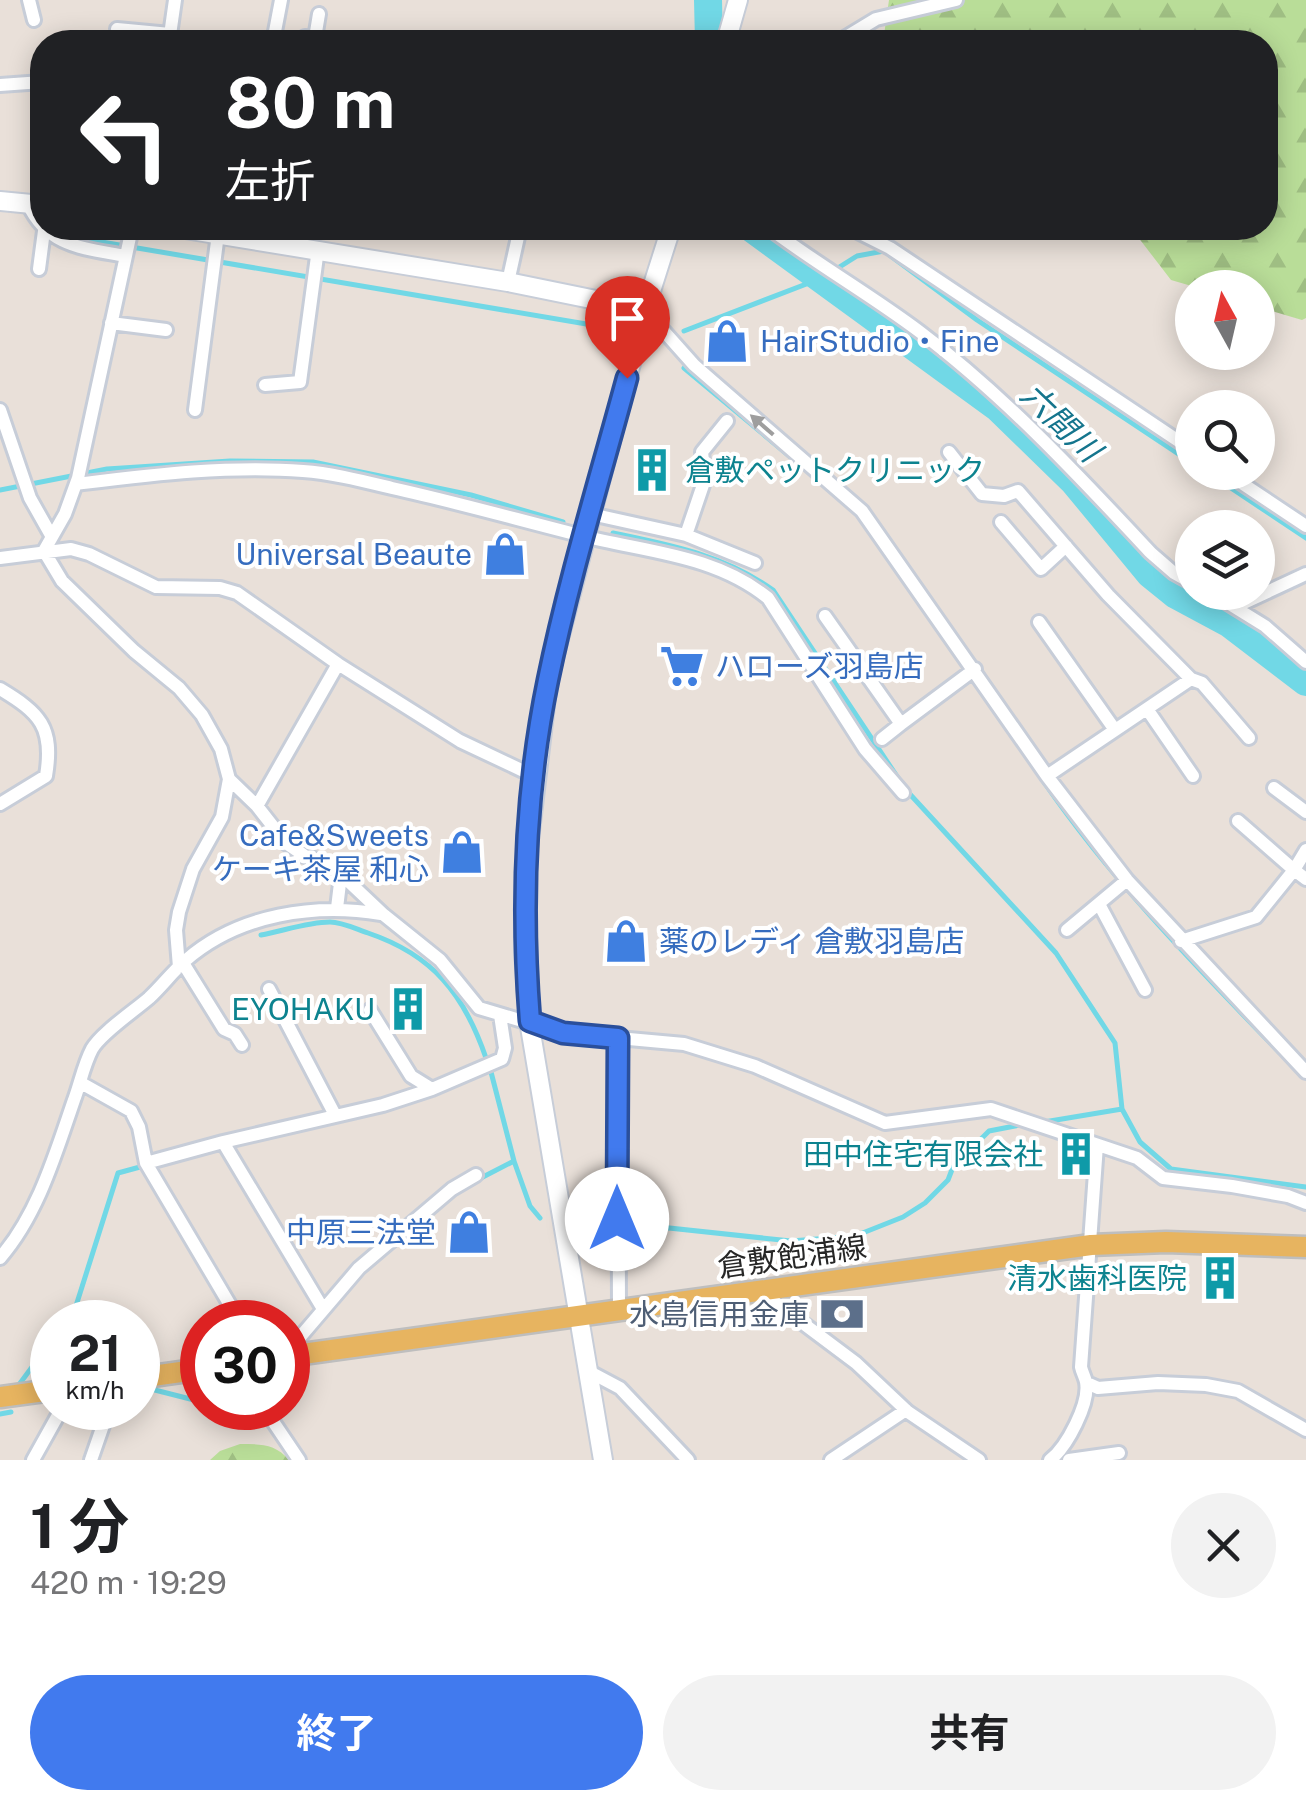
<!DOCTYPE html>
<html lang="ja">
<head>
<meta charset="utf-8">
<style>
	:root { --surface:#fff; --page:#f2f2f2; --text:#202124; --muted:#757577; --accent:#417aee }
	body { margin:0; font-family:"Public Sans","Noto Sans JP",sans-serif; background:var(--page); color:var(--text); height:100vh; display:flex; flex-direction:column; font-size:38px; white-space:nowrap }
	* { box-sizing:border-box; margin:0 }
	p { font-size:32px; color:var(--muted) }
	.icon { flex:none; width:55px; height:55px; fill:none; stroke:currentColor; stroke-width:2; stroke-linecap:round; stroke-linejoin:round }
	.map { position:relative; height:1460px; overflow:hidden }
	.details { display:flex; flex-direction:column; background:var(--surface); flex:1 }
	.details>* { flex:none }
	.guide { position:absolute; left:30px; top:30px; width:1248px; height:210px; border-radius:40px; box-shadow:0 5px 25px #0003; background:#202124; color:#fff; overflow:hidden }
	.needle { width:65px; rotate:352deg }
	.fabs { position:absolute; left:1175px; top:270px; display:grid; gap:20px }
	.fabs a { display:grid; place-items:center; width:100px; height:100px; border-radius:50%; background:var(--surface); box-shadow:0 5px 25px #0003; font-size:50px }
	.speed { position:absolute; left:30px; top:1300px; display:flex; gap:20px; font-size:50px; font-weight:700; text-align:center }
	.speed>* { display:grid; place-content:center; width:130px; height:130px; border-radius:50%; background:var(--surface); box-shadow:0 5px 25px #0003; line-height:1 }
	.speed small { font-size:25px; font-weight:400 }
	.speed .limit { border:15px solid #d22; background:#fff; color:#111 }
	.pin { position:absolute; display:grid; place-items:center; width:85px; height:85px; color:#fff; margin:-102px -42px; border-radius:50% 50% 50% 0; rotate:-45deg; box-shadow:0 0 10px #0007 }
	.pin .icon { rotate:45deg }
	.me { position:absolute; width:110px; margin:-55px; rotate:0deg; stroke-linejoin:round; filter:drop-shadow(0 0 8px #0008) }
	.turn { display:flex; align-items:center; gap:35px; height:210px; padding:0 30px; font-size:45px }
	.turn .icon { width:130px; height:130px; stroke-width:2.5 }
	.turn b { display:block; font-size:70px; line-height:85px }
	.round { display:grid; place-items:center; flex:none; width:105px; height:105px; border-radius:52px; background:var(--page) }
	.overview { display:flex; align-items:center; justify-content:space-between; height:170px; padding:0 30px }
	h1 { font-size:60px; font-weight:700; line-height:75px }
	.action { display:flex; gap:20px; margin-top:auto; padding:20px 30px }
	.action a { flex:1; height:115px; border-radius:60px; background:var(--accent); color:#fff; font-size:40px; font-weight:700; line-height:115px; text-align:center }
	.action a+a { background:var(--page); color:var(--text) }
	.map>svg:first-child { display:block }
	.forest { fill:url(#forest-firs) }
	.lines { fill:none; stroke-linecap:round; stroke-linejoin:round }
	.stream { stroke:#71d8e6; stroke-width:5 }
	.river { stroke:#71d8e6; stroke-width:28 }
	.street-casing { stroke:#c7cdd8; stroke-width:18 }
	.secondary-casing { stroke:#c7cdd8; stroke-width:22 }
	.primary-casing { stroke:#bebebe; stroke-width:25 }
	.street { stroke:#fff; stroke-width:12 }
	.secondary { stroke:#fff; stroke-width:18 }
	.primary { stroke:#e7b460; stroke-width:20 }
	.oneway { fill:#9e9e9e }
	.route-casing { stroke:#2a4f9b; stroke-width:25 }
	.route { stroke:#417aee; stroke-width:18 }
	.labels { text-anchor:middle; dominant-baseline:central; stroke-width:8; stroke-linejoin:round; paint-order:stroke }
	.shop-label { font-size:30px; fill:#366cbe; stroke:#fff; text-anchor:start }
	.culture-label { font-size:30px; fill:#0d838f; stroke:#fff; text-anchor:end }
	.street-label { font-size:30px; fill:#272727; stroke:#fff }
	.service-label { font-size:30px; fill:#4e5e75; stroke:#fff; text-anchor:end }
	.water-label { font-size:32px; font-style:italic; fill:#15758d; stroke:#fff }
</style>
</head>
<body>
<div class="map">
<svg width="1306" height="1460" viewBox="0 0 1306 1460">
	<defs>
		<pattern id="forest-firs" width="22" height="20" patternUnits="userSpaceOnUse" patternTransform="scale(2.5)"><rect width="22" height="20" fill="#b9dd98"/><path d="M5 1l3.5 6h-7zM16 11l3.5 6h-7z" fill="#9fbe83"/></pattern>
	</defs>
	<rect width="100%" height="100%" fill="#e9e0d9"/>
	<path class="forest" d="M889,0H1306V318L1302,320L1258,307V288L1195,287L1171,280L1131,228H1265V42H883Z
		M240,1444C260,1444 276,1444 289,1460H210L220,1451Z"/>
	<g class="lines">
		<path class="stream" d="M84,239L604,327
			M684,331L822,278L857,256L884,251L977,320L1192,463
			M684,368L793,459
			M1207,472L1306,538
			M0,490L107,469L230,461L313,462L471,495L563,522
			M613,533C670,545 724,555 773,590L898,778
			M1044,782C1114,883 1194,964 1279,1052
			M907,791L1056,953L1115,1043L1122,1109L1140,1142L1171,1169L1306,1187
			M261,935C283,931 308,922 330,922C342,922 356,929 368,933C433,955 464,994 486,1058
			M1044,1122L1122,1109
			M514,1161L530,1206L540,1218
			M479,1179L514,1161L491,1072
			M585,1219L791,1241L855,1236L903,1217L925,1203L948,1180L953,1167L989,1131L1020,1125
			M65,1322L75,1309L118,1173L140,1167
			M18,1386L52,1340
			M138,1389L147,1388L202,1402
			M226,1408H235
			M0,1414L11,1412"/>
		<path class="river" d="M708,0L709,42
			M751,228L998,408L1074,482L1150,574L1176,595L1230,624L1306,682"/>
		<g class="street-casing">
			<path id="street" d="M29,0L34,20
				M117,29L170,34
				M169,42L175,0
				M273,42L281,0
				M304,42L305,37L315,38L319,14
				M838,42L876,19L956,0
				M0,85L42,82
				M28,204C48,247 83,248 125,256
				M769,228C818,265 871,295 920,332C1005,396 1079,476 1151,553L1174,573L1192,583
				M850,228L890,248L1192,450
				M39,269L44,231
				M508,282L520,228
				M645,310L694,365L862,511L1047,776L1127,880L1306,1072
				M111,323L166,330
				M265,385L300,382L318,249
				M0,410L30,498L52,537
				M195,410L218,234
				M949,452L982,494L1004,496L1018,491L1108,595L1191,679L1202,683L1249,738
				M1225,472L1306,526
				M76,484C150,475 228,465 303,471C332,473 363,481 392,488C456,502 519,520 583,536C647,552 715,555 768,598L865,749L903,793
				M591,514L686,535L755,563
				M1001,522L1041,569L1066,546
				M686,535L705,479L702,452L727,421
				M44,551L62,581L134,651L179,688L202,715L221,749L229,779L257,806L286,843L305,856L330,864L384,915L440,960L479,1008L563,1033L684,1044L755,1066L885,1123L991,1109L1137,1158L1163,1178L1232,1186L1288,1196L1306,1203
				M44,551L65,514L78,478L132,228
				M0,558L71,549L89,554L156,587L220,588L237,593L338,664L257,806
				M1210,592L1265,626L1306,662
				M1235,607L1306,574
				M825,616L901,724L975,669
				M1039,622L1115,730
				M338,664L460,741L534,776
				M0,689C40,713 54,727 46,776L0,804
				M1147,709L1193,776
				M882,739L901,724
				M1047,776L1191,679
				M1274,788L1306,812
				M1306,850L1294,870L1306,879
				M1099,904L1145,990
				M337,908L341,875
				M1067,930L1127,880
				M1181,941L1256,917L1294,870L1238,821
				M183,963L224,1029L235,1034L242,1045
				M179,967L176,930L179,912L193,869L222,817L229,779
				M269,989L335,1115
				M370,1010L411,1076L432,1089
				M618,1038L619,1310
				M81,1083L131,1111L139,1127L146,1163L240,1322
				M223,1142L323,1309
				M146,1163L223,1142L383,1105L432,1089L502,1059L505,1048L500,1015
				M0,1258C38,1214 55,1155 74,1100C80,1084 84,1064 92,1049C101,1033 134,1011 149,998C162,986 173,971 186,960C239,914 315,903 381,914
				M760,1291L856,1363L908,1412L979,1460
				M289,1356L295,1343L359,1268L452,1189L476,1175
				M588,1371L620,1388L688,1460
				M1087,1383L1098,1388L1158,1383L1206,1385L1238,1391L1306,1430
				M264,1408L299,1460
				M33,1460L62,1408
				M91,1460L109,1408
				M831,1460L906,1410
				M1050,1460C1067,1447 1090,1403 1086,1382C1085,1377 1082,1372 1081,1367L1097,1145
				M1069,1460L1119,1453"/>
		</g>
		<g class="secondary-casing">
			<path id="secondary" d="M726,42L738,0
				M0,201L42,205
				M179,228L508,282L645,310
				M603,1460L529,1021L524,952L525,873L548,681L645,310L671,228"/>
		</g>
		<g class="primary-casing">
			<path id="primary" d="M288,1356L1091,1245L1166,1242L1306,1247
				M138,1378L202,1369
				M0,1397L52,1390"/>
		</g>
		<use href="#street" class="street"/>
		<use href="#secondary" class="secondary"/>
		<use href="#primary" class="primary"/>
	</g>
	<defs><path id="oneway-solid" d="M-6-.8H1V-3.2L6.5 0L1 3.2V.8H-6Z" transform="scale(2.5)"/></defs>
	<use class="oneway" href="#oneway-solid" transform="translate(762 425) rotate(-139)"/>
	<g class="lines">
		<g class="route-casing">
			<path id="route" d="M617,1219L618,1038L563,1033L530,1021C521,908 525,791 548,680C569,578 600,478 627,378"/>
		</g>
		<use href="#route" class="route"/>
	</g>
	<defs>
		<g id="shop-bare" transform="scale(3.45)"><path d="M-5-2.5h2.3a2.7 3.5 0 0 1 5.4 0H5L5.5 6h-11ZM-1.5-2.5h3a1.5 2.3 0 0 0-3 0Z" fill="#3f7fe0" stroke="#fff" stroke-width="2.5" paint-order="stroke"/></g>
		<g id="building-bare" transform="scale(3.45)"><path d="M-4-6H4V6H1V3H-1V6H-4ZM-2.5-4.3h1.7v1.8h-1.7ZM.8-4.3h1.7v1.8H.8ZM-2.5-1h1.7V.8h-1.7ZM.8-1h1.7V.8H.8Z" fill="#0f9aa8" stroke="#fff" stroke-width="2.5" paint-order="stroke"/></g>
		<g id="supermarket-bare" transform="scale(3.45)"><path d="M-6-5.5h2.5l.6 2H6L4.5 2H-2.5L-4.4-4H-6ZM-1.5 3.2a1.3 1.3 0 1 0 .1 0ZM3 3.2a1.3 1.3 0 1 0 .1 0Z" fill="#3f7fe0" stroke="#fff" stroke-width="2.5" paint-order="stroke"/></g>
		<g id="bank-bare" transform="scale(3.45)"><path d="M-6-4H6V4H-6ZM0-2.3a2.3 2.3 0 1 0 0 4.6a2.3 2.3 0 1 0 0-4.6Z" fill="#5c6f8a" stroke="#fff" stroke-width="2.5" paint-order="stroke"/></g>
	</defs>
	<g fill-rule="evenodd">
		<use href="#shop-bare" x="727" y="341"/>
		<use href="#building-bare" x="652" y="470"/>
		<use href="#shop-bare" x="505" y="554"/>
		<use href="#supermarket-bare" x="682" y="666"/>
		<use href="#shop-bare" x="462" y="852"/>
		<use href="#shop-bare" x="626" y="941"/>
		<use href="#building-bare" x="408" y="1009"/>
		<use href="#building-bare" x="1076" y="1154"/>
		<use href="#shop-bare" x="469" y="1232"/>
		<use href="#building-bare" x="1220" y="1278"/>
		<use href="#bank-bare" x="842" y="1314"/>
	</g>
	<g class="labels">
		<g class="shop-label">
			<text x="760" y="341">HairStudio・Fine</text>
			<text x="472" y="554" text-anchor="end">Universal Beaute</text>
			<text x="715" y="666">ハローズ羽島店</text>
			<text x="429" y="835" text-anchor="end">Cafe&amp;Sweets<tspan x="429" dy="34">ケーキ茶屋 和心</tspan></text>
			<text x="659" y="941">薬のレディ 倉敷羽島店</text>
			<text x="436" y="1232" text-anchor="end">中原三法堂</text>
		</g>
		<g class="culture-label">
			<text x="685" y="470" text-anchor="start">倉敷ペットクリニック</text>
			<text x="375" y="1009">EYOHAKU</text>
			<text x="1043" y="1154">田中住宅有限会社</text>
			<text x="1187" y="1278">清水歯科医院</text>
		</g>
		<g class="street-label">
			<text transform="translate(792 1256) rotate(-8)">倉敷飽浦線</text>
		</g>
		<g class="service-label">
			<text x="809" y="1314">水島信用金庫</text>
		</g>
		<g class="water-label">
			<text transform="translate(1061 422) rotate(44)">六間川</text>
		</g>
	</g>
</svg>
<div class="fabs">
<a><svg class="needle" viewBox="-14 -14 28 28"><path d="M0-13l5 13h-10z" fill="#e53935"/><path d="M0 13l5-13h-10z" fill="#757577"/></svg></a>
<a><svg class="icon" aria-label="search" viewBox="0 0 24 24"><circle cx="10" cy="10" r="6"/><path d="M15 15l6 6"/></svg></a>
<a><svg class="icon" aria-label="layers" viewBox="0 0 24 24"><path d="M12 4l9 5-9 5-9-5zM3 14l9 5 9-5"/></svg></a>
</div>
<div class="speed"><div>21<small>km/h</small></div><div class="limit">30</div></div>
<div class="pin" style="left:627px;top:378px;background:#d93025"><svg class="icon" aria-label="arrive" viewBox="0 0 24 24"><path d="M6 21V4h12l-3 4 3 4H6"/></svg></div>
<svg class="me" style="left:617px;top:1219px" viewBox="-20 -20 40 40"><circle r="19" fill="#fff"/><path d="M0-13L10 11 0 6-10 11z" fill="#417aee"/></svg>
<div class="guide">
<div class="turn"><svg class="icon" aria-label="left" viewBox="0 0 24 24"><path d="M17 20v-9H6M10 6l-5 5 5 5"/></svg><div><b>80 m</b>左折</div></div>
</div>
</div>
<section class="details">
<div class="overview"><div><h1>1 分</h1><p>420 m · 19:29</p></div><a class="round"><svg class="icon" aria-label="close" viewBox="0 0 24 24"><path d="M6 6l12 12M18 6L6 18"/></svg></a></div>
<div class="action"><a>終了</a><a>共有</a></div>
</section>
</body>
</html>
